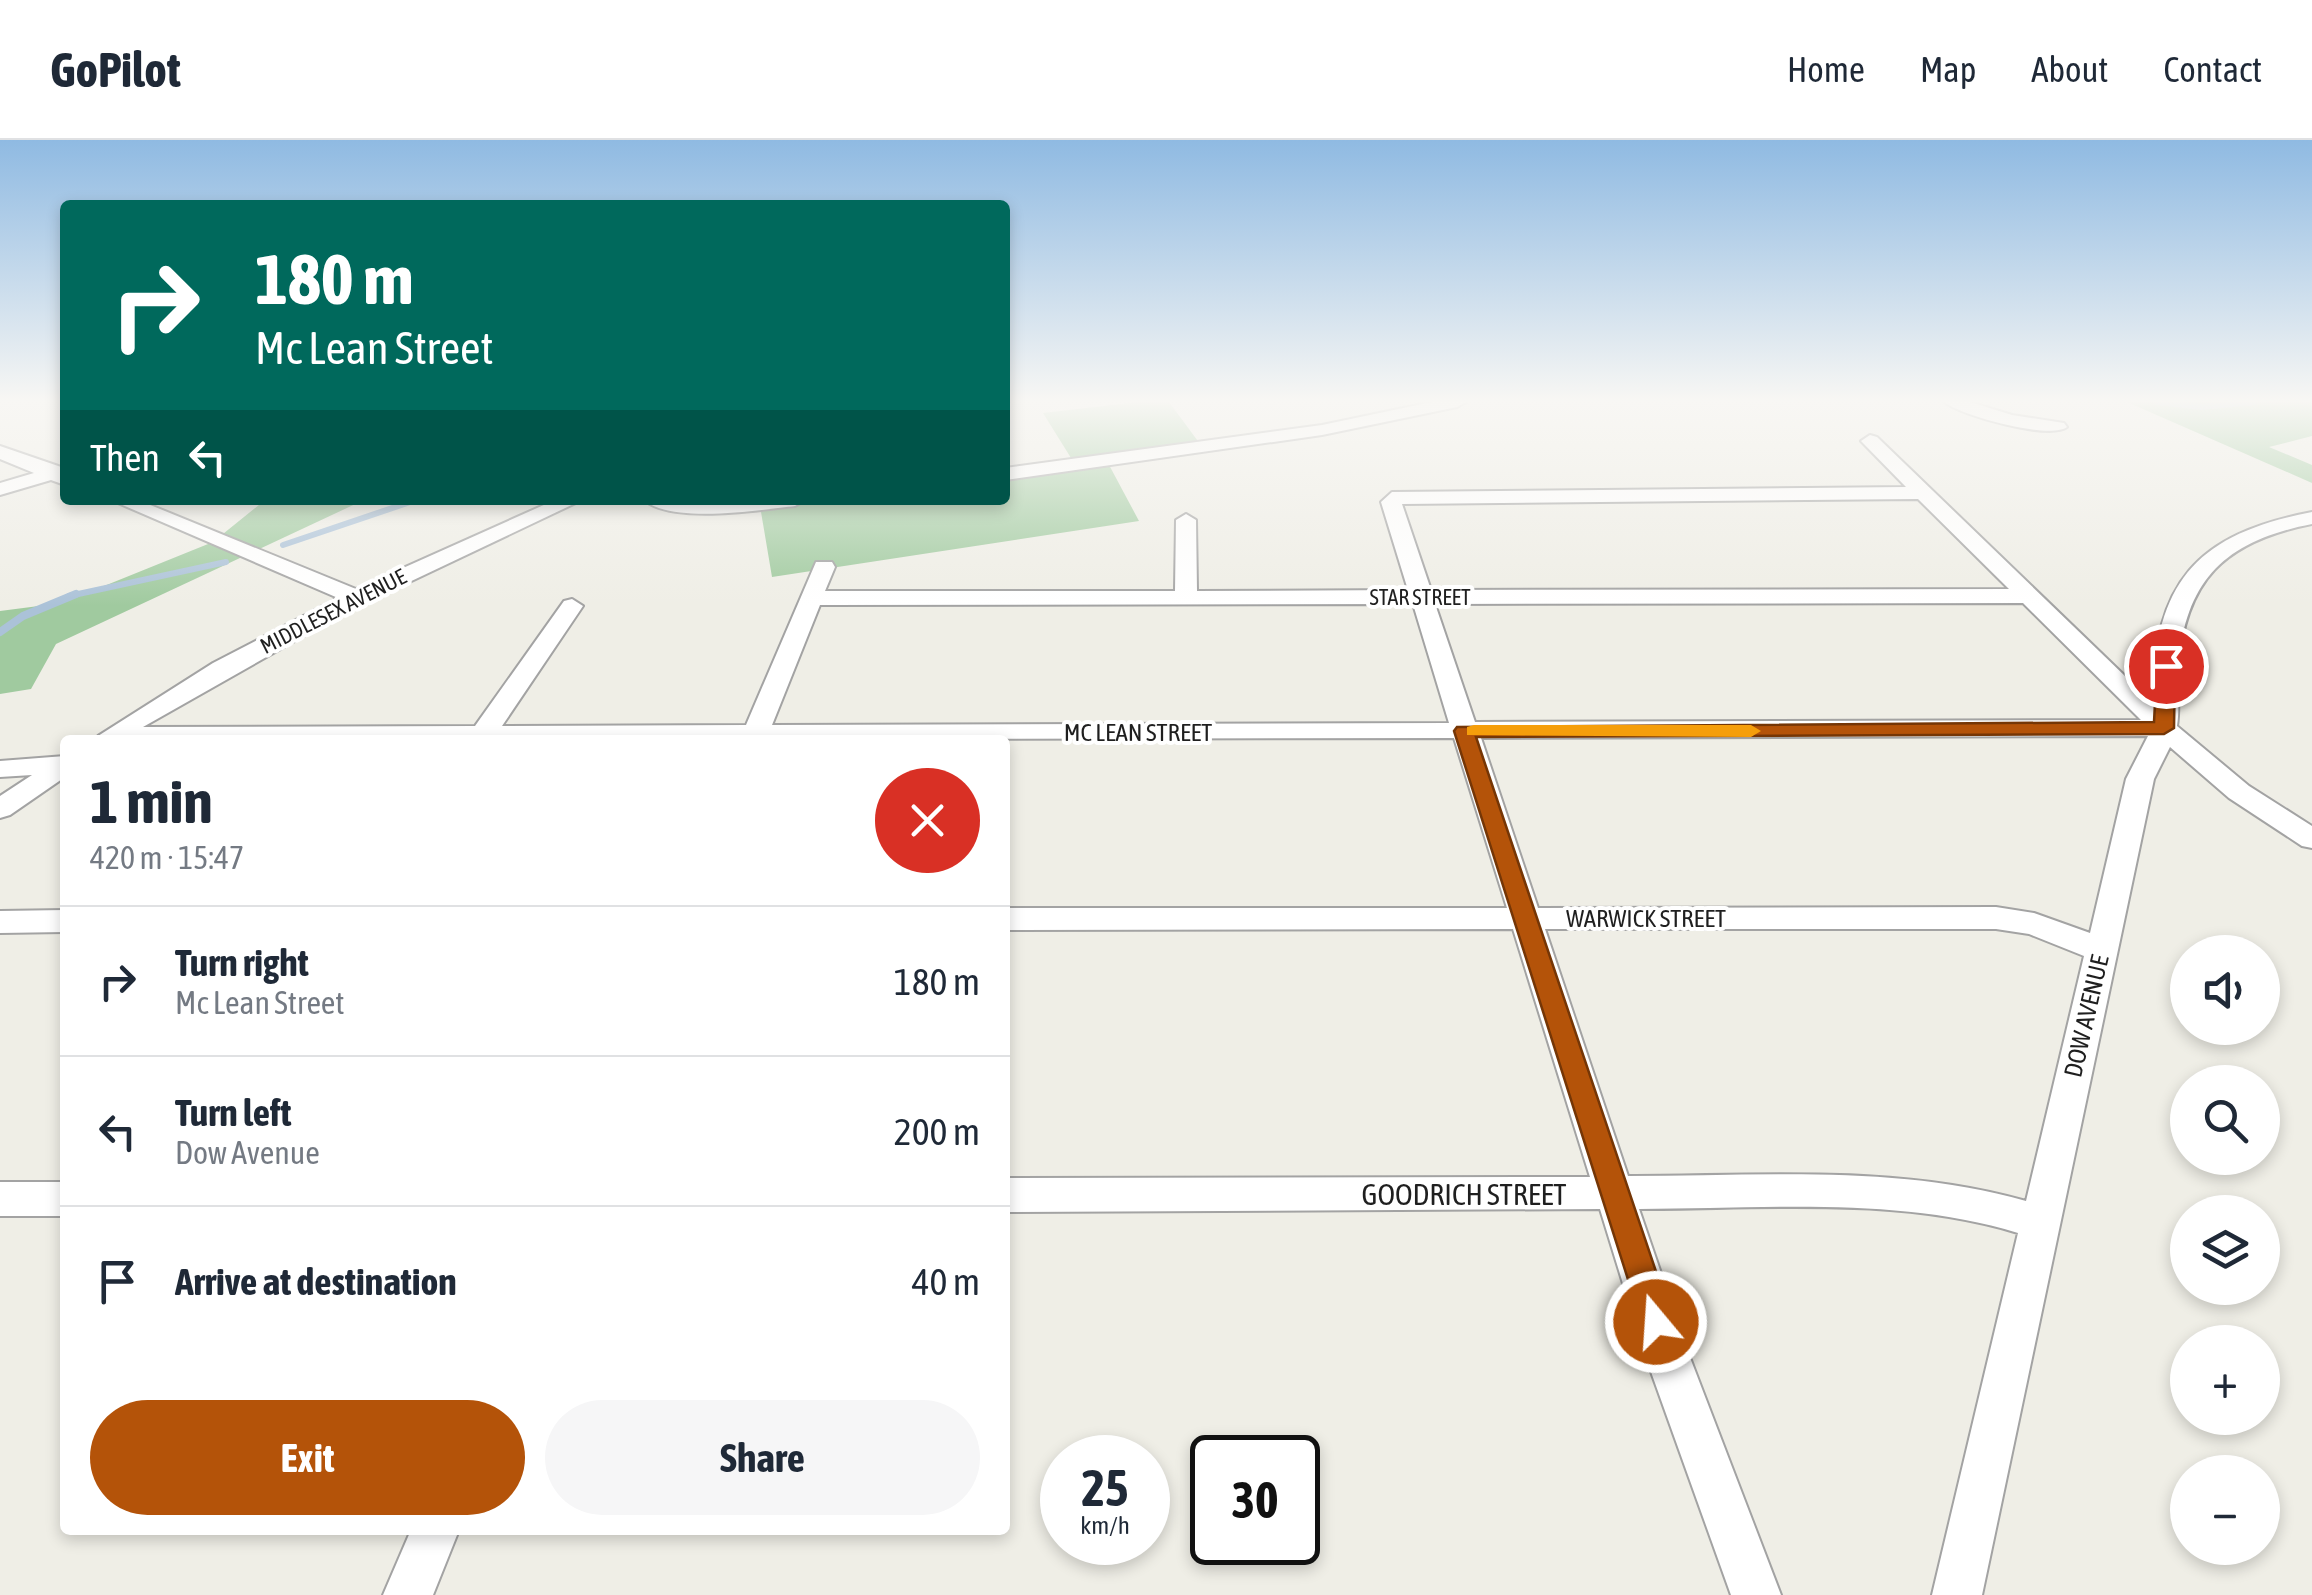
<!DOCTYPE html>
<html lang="en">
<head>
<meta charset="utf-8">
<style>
	:root { --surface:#fff; --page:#f6f6f7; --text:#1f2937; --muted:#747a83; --line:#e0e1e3; --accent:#b45309 }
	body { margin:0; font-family:"Asap Condensed",sans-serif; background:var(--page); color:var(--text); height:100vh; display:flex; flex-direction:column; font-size:38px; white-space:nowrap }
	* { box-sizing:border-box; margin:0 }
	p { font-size:32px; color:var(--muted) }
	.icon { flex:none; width:55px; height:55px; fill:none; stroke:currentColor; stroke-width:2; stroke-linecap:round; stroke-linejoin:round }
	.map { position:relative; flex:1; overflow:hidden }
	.side { position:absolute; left:60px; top:595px; width:950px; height:800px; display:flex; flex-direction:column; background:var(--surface); border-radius:10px; box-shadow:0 5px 15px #0003 }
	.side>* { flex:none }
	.banner { position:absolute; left:60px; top:60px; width:950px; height:305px; border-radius:10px; box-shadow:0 5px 15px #0003; background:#00695c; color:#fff; overflow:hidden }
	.tools { position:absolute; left:2170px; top:795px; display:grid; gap:20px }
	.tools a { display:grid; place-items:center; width:110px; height:110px; border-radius:50%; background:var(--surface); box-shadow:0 5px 15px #0003; font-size:50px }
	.speed { position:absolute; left:1040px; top:1295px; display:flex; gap:20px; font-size:50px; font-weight:700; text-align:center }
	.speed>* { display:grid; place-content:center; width:130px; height:130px; border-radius:50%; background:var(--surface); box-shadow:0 5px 15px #0003; line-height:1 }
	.speed small { font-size:25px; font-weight:400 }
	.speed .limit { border:5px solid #111; border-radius:15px; background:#fff; color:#111 }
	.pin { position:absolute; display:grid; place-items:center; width:85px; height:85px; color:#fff; margin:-42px; border:5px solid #fff; border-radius:50%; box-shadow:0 2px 10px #0007 }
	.me { position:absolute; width:110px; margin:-55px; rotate:342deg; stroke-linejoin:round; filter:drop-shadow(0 0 8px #0008) }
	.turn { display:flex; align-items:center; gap:35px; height:210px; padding:0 30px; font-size:45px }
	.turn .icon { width:130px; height:130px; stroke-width:2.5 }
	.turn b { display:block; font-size:70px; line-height:85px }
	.then { display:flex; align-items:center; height:95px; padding:0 30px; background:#0003; gap:20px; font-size:38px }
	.round { display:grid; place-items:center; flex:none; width:105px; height:105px; border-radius:52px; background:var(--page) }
	.head { display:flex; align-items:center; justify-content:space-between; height:170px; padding:0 30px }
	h1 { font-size:60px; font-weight:700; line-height:75px }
	.cta { display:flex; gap:20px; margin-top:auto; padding:20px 30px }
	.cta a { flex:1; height:115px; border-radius:60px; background:var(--accent); color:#fff; font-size:40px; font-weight:700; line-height:115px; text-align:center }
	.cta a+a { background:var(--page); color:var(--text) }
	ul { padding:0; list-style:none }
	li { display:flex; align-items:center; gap:30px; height:150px; padding:0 30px; border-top:2px solid var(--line) }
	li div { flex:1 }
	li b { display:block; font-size:38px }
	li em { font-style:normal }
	header { display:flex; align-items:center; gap:60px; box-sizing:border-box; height:140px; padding:0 50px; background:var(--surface); border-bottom:2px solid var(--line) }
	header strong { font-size:48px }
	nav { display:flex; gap:55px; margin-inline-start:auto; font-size:35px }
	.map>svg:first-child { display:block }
	.forest { fill:#a0ca9f }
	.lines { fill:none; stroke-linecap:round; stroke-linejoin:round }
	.stream-far1 { stroke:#abc2d8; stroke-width:6 }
	.stream { stroke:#abc2d8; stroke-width:8 }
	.minor-casing { stroke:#a3a3a3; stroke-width:4 }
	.minor { fill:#fff; fill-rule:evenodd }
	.route { fill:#b45309; stroke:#753606; stroke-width:2.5 }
	.slow { fill:#f59e0b }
	.labels { text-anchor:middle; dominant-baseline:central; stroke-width:8; stroke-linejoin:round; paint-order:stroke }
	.far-street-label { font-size:22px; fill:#1f1f1f; stroke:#fff }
	.street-label { font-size:25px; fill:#1f1f1f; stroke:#fff }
	.near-street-label { font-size:30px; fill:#1f1f1f; stroke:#fff }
</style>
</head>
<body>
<header>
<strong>GoPilot</strong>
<nav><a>Home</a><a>Map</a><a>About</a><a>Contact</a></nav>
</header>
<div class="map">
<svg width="2312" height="1455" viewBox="0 0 2312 1455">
	<rect width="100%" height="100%" fill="#efeee6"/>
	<path class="forest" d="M1138,262H1169L1206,312L1108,323L1139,381L772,437L760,366L707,360H1005V335L1076,326L1043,273Z
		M2127,262H2312V296L2269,307L2312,325V343Z
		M265,360H364L56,504L31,549L0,554V471L62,463L213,402Z"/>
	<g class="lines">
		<path class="stream-far1" d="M2158,262L2201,267L2254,262
			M283,405L416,360
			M69,456L226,422"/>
		<path class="stream" d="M0,492L23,476L76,454"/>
		<g class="minor-casing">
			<path id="minor" d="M1432,262H1466L1457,267L1322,295L1005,340V328L1322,285Z
				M1944,262H1970L2012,275L2064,283L2067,287C2050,300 1962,276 1944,262Z
				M1870,295L1877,297L2153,563C2153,443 2196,394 2312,372V384C2225,401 2184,440 2178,531C2177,549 2180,567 2177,586L2249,646L2312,686V708L2302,706L2229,658L2170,607L2154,639L1982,1455H1932L2018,1093C1897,1056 1764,1069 1639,1069L1689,1215L1781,1455H1731L1645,1215L1600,1069L1005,1072V1038L1590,1037L1513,789L1005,790V768H1507L1454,598L101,600L98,596L213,523L338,458L111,360H138L356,449L555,360H582L344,473L143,587L475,586L564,461L572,459L583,466L502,586L746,585L816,422H832L835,427L825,451H1175L1176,380L1186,374L1196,380L1197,451L1408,450L1381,362L1392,352L1906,347L1861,301ZM1918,359L2009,449L1431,450L1402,364ZM2023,463L2141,580L1475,582L1435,464ZM1413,464L1449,583L772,585L820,465ZM2148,596L2126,639L2090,793L2034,773L1996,767L1538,768L1481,598ZM1545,789H1996L2029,794L2084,816L2026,1061C1898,1024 1760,1036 1628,1036Z
				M0,306L64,328L65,345L51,340L0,355V343L34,333L0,319Z
				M644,360H805L795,366C759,370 672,384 644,360Z
				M65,616V637L10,675L0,678V656L32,635L0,637V621Z
				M65,770V792L0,793V771Z
				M0,1042H65V1076H0Z
				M411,1390H459L433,1455H383Z"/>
		</g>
		<use href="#minor" class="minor"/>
	</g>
	<linearGradient id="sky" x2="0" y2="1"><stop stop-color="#8fbae2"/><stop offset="0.56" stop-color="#f8f7f4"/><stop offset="1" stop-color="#f8f7f4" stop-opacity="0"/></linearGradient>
	<rect width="2312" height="466" fill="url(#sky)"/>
	<path class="route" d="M2166,521L2175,526L2174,588L2164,594L1476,597L1673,1182L1668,1193L1656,1197L1645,1193L1454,591L1457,587L2154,582L2157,526Z"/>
	<path class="slow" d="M1474,585H1751L1761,591L1751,597L1467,595V587Z"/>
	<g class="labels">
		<g class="far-street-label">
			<text x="1420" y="457">STAR STREET</text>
			<text transform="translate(333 471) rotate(-27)">MIDDLESEX AVENUE</text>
		</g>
		<g class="street-label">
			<text x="1138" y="592">MC LEAN STREET</text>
			<text x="1646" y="778">WARWICK STREET</text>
			<text transform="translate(2086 876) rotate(-77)">DOW AVENUE</text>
		</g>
		<g class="near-street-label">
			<text x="1464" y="1054">GOODRICH STREET</text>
		</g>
	</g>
</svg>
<div class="tools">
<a><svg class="icon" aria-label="sound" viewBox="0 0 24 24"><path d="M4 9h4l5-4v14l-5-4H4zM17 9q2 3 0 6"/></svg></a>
<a><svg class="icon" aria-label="search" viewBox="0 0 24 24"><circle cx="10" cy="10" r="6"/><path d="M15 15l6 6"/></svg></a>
<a><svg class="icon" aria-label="layers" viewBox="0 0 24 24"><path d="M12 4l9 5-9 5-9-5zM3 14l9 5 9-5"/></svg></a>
<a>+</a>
<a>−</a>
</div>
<div class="speed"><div>25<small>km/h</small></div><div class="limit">30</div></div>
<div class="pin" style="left:2166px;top:526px;background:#d93025"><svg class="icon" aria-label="arrive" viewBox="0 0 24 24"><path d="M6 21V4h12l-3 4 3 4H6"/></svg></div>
<svg class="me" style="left:1656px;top:1182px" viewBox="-20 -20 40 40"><circle r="17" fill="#b45309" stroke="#fff" stroke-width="3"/><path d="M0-11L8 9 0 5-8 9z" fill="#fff"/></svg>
<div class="banner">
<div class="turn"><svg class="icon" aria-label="right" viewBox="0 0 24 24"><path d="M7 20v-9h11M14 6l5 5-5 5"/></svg><div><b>180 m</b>Mc Lean Street</div></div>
<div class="then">Then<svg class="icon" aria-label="left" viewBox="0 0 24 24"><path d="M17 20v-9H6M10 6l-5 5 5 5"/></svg></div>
</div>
<section class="side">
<div class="head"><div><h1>1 min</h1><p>420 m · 15:47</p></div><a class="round" style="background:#d93025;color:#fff"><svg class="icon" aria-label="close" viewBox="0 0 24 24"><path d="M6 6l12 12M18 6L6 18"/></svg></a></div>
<ul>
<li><svg class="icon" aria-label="right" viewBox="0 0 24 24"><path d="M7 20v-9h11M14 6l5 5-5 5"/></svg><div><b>Turn right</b><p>Mc Lean Street</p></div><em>180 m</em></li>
<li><svg class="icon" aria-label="left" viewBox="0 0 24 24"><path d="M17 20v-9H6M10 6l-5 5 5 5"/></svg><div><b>Turn left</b><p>Dow Avenue</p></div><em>200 m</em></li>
<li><svg class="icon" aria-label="arrive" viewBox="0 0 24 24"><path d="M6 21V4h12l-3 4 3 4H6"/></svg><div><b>Arrive at destination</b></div><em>40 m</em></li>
</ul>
<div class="cta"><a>Exit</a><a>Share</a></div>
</section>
</div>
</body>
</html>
